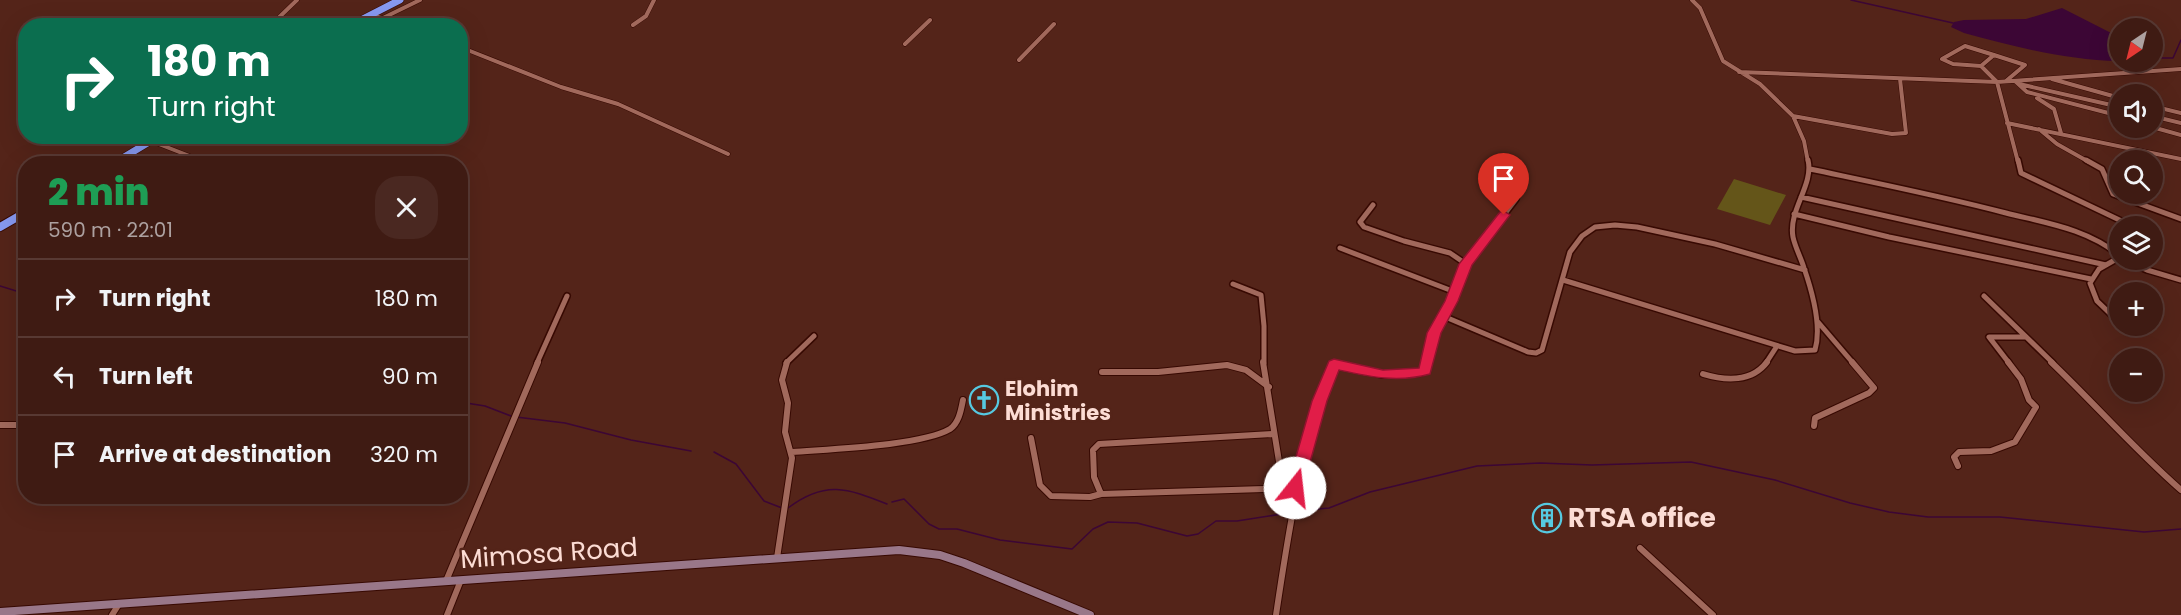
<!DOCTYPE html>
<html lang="en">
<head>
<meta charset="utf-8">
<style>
	:root { --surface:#3f1b13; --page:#4a2821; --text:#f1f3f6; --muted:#ada1a0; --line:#583933 }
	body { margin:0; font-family:Poppins,sans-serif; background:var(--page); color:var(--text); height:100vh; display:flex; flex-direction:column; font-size:22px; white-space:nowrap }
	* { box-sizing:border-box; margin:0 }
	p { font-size:20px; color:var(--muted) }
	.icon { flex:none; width:33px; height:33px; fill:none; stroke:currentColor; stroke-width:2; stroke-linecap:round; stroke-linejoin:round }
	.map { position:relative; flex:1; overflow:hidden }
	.panel { position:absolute; left:18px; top:156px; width:450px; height:348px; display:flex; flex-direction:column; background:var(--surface); border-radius:24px; box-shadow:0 6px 24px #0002,0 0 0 2px var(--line) }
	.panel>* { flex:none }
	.guide { position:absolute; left:18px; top:18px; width:450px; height:126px; border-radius:24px; box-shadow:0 6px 24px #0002,0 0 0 2px var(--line); background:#0b6e4f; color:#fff; overflow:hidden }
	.needle { width:39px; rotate:215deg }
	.controls { position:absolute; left:2109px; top:18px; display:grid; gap:12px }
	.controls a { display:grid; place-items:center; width:54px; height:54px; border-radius:50%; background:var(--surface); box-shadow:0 6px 24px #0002,0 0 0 2px var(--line); font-size:30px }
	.pin { position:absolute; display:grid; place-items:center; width:51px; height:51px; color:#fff; margin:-62px -26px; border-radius:50% 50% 50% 0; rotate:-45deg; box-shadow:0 0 6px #0007 }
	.pin .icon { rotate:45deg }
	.me { position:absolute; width:66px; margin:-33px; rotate:16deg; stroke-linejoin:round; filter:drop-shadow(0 0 4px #0008) }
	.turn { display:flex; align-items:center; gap:21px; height:126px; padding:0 30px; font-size:27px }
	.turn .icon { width:78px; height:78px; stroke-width:2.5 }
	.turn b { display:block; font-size:42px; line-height:51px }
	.round { display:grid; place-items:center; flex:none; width:63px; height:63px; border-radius:24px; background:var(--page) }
	.headline { display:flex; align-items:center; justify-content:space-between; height:102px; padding:0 30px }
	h1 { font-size:36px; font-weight:800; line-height:45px; color:#1e9e55 }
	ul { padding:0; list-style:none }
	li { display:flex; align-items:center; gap:18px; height:78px; padding:0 30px; border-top:2px solid var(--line) }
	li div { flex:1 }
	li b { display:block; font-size:22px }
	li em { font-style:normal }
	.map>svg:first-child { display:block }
	.green { fill:#645519 }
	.water { fill:#3c0635 }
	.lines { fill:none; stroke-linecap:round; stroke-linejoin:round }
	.stream { stroke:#3c0635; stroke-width:1.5 }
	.street-far2-casing { stroke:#370902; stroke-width:5 }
	.street-far1-casing { stroke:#370902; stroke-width:8 }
	.street-casing { stroke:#370902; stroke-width:8 }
	.secondary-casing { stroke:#370902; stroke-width:10 }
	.highway-far1-casing { stroke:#370902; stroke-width:8 }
	.highway-casing { stroke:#370902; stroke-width:10 }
	.street-far2 { stroke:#a1695c; stroke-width:4 }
	.street-far1 { stroke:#a1695c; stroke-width:5 }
	.street { stroke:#a1695c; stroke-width:6 }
	.secondary { stroke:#997789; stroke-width:8 }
	.highway-far1 { stroke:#8799f1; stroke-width:7 }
	.highway { stroke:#8799f1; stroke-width:8 }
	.route { fill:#e11d48; stroke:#92132f; stroke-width:1.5 }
	.labels { text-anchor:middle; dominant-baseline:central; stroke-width:5; stroke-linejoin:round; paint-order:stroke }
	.poi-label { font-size:21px; font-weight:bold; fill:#fcdcd4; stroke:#542419; text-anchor:start }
	.near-poi-label { font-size:26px; font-weight:bold; fill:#fcdcd4; stroke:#542419; text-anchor:start }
	.near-street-label { font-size:26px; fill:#fcdcd4; stroke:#542419 }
</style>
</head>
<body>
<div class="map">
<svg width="2181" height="615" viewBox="0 0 2181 615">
	<rect width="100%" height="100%" fill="#542419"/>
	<path class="green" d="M1734,179L1786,195L1770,225L1717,209Z"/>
	<path class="water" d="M2062,8L2119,37V61C2066,60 2016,47 1964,33L1951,27L1954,22L1964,20L2026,19Z"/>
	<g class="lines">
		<path class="stream" d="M1851,0L1953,23
			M2152,58H2173L2181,40
			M0,286L26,294
			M460,402L485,406L511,416
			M516,417L565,423L631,440L691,451
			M714,452L736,464L764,501L782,508
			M892,502L904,499L929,524L939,529H957L1000,540L1072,549L1093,529L1108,522L1137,523L1187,536L1198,534L1216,521H1237L1282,514
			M788,508C825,480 847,488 887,504
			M1296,511L1329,508L1370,492L1477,466L1540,463L1592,465L1691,462L1775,480L1850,503L1889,512L1928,517H2000L2144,532L2181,529"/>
		<g class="street-far2-casing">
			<path id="street-far2" d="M1692,0L1700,8L1723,61L1760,84L1793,116L1804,141L1808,162
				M375,16L403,26
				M383,18L420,0
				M633,25L646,16L654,0
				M270,26L297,0
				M905,44L930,20
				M1965,46L1994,55L1981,66L1953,64L1942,59Z
				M460,47L561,87L618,104L728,154
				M1994,55L2025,65L2006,81
				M1019,60L1054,24
				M1981,66L1997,82L2018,162
				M1739,72L1997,82L2181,69
				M2052,79L2120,98
				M2015,81L2027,92L2120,116
				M2019,84L2120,107
				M2037,98L2054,109L2061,133
				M2152,106L2181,113
				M1793,116L1892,134L1906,133L1900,79
				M2152,116L2181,123
				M2007,123L2181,159
				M2152,127L2181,135
				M2039,129L2057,144L2089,162
				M151,141L205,162"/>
		</g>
		<g class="street-far1-casing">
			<path id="street-far1" d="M201,160L212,164
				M2018,160L2021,173L2132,226
				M2086,160L2102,169L2113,194L2181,219
				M1810,169C1876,183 1941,196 2006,213C2046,223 2088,229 2120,256
				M1801,197L2106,265
				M1516,199L1466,264L1452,301L1443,316L1528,352L1536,353L1542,350L1570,252L1582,236L1595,227L1615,225L1637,227L1715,244L1805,270
				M1373,205L1360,222L1364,227L1404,241L1450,253L1466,264
				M1794,214L1889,237L2091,279
				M1340,248L1455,292
				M2112,248L2120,243
				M2120,257L2099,269L2090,283L2097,301L2120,323
				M2124,260L2147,270L2181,280
				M1563,280L1795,351L1815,350C1822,326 1812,291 1804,268C1801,258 1795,247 1793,237C1788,210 1814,185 1808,160
				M1233,284L1261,295L1264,326V363
				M1984,296L2053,363
				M1818,322L1853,363
				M2122,326L2128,332
				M537,363L567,296
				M786,363L814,336
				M1429,363L1434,333L1443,316
				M1766,363L1777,346
				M2009,363L1989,337H2024"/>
		</g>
		<g class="street-casing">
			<path id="street" d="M1263,362L1281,474L1295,488
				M2051,362C2095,404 2135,450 2181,490
				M1102,372H1158L1227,365L1246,370L1269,387
				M1703,374C1726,381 1752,382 1767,362
				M0,425H26
				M1814,426L1815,418L1869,393L1874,388L1852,362
				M1031,438L1040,485L1051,496L1090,497L1101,494L1295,488
				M792,452C828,449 921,446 950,429C959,423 961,410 963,400
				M1958,466L1954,457L1959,452L1991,451L2015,442L2036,407L2029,400L2021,379L2008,362
				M1101,494L1094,477L1093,450L1099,444L1274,434
				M1640,548L1713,615
				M777,558L792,458L785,432L788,403L782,380L787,362
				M446,581L538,362
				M112,615L119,604
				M447,615L461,580
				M1276,615C1289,529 1301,445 1334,364L1383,375L1421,373L1428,366L1429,362"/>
		</g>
		<g class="secondary-casing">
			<path id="secondary" d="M0,612L899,550L940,555L964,563L1090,615"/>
		</g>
		<g class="highway-far1-casing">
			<path id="highway-far1" d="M349,26L400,0
				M116,162L159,136"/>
		</g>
		<g class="highway-casing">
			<path id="highway" d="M112,164L119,160
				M0,227L26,212"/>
		</g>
		<use href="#street-far2" class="street-far2"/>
		<use href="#street-far1" class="street-far1"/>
		<use href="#street" class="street"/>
		<use href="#secondary" class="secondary"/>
		<use href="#highway-far1" class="highway-far1"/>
		<use href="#highway" class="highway"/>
	</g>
	<path class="route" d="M1504,211L1510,215L1472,265L1458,301L1441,333L1430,374C1398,383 1371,377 1339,370L1327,401L1303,488L1301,492H1289L1287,488L1312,401L1329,361L1334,359L1383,370L1419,368L1427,333L1445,301L1459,264L1500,212Z"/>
	<defs>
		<g id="church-ring" transform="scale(1.5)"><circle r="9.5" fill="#542419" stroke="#56c9e1" stroke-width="1.5"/><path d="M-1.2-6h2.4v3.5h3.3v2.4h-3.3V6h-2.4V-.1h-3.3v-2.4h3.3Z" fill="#56c9e1"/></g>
		<g id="building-ring" transform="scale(1.5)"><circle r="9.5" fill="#542419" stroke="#56c9e1" stroke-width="1.5"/><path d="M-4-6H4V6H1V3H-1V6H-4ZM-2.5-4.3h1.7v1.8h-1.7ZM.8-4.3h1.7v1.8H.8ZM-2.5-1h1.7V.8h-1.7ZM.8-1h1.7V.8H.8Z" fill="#56c9e1"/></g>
	</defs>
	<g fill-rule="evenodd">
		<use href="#church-ring" x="984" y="400"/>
		<use href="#building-ring" x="1547" y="518"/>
	</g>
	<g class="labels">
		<g class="poi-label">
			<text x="1005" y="388">Elohim<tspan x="1005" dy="24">Ministries</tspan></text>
		</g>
		<g class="near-poi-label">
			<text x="1568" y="518">RTSA office</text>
		</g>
		<g class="near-street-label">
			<text transform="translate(549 553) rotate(-4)">Mimosa Road</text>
		</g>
	</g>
</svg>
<div class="controls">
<a><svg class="needle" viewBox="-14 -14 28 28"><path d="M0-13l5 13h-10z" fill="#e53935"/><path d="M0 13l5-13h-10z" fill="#ada1a0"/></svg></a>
<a><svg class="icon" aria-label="sound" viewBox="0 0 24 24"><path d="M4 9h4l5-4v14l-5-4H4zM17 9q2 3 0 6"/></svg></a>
<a><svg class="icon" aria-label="search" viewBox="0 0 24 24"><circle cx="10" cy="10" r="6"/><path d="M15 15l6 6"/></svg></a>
<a><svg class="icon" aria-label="layers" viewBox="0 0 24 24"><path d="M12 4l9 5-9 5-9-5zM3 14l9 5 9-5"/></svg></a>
<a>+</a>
<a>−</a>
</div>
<div class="pin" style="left:1504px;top:215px;background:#d93025"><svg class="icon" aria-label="arrive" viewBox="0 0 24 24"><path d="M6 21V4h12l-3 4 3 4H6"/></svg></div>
<svg class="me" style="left:1295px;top:488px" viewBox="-20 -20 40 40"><circle r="19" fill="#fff"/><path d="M0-13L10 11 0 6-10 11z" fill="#e11d48"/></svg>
<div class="guide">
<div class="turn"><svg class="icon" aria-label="right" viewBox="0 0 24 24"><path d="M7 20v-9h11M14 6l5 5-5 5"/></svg><div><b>180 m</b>Turn right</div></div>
</div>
<section class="panel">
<div class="headline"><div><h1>2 min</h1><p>590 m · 22:01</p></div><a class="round"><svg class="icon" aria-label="close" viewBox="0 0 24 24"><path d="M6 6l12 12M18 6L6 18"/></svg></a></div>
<ul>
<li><svg class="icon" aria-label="right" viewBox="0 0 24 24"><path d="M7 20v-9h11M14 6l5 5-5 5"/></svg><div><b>Turn right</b></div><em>180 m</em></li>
<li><svg class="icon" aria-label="left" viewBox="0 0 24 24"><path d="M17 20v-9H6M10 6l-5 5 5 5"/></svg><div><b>Turn left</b></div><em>90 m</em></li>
<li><svg class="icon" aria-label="arrive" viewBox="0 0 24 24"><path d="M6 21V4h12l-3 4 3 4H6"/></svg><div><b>Arrive at destination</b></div><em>320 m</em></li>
</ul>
</section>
</div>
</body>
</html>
